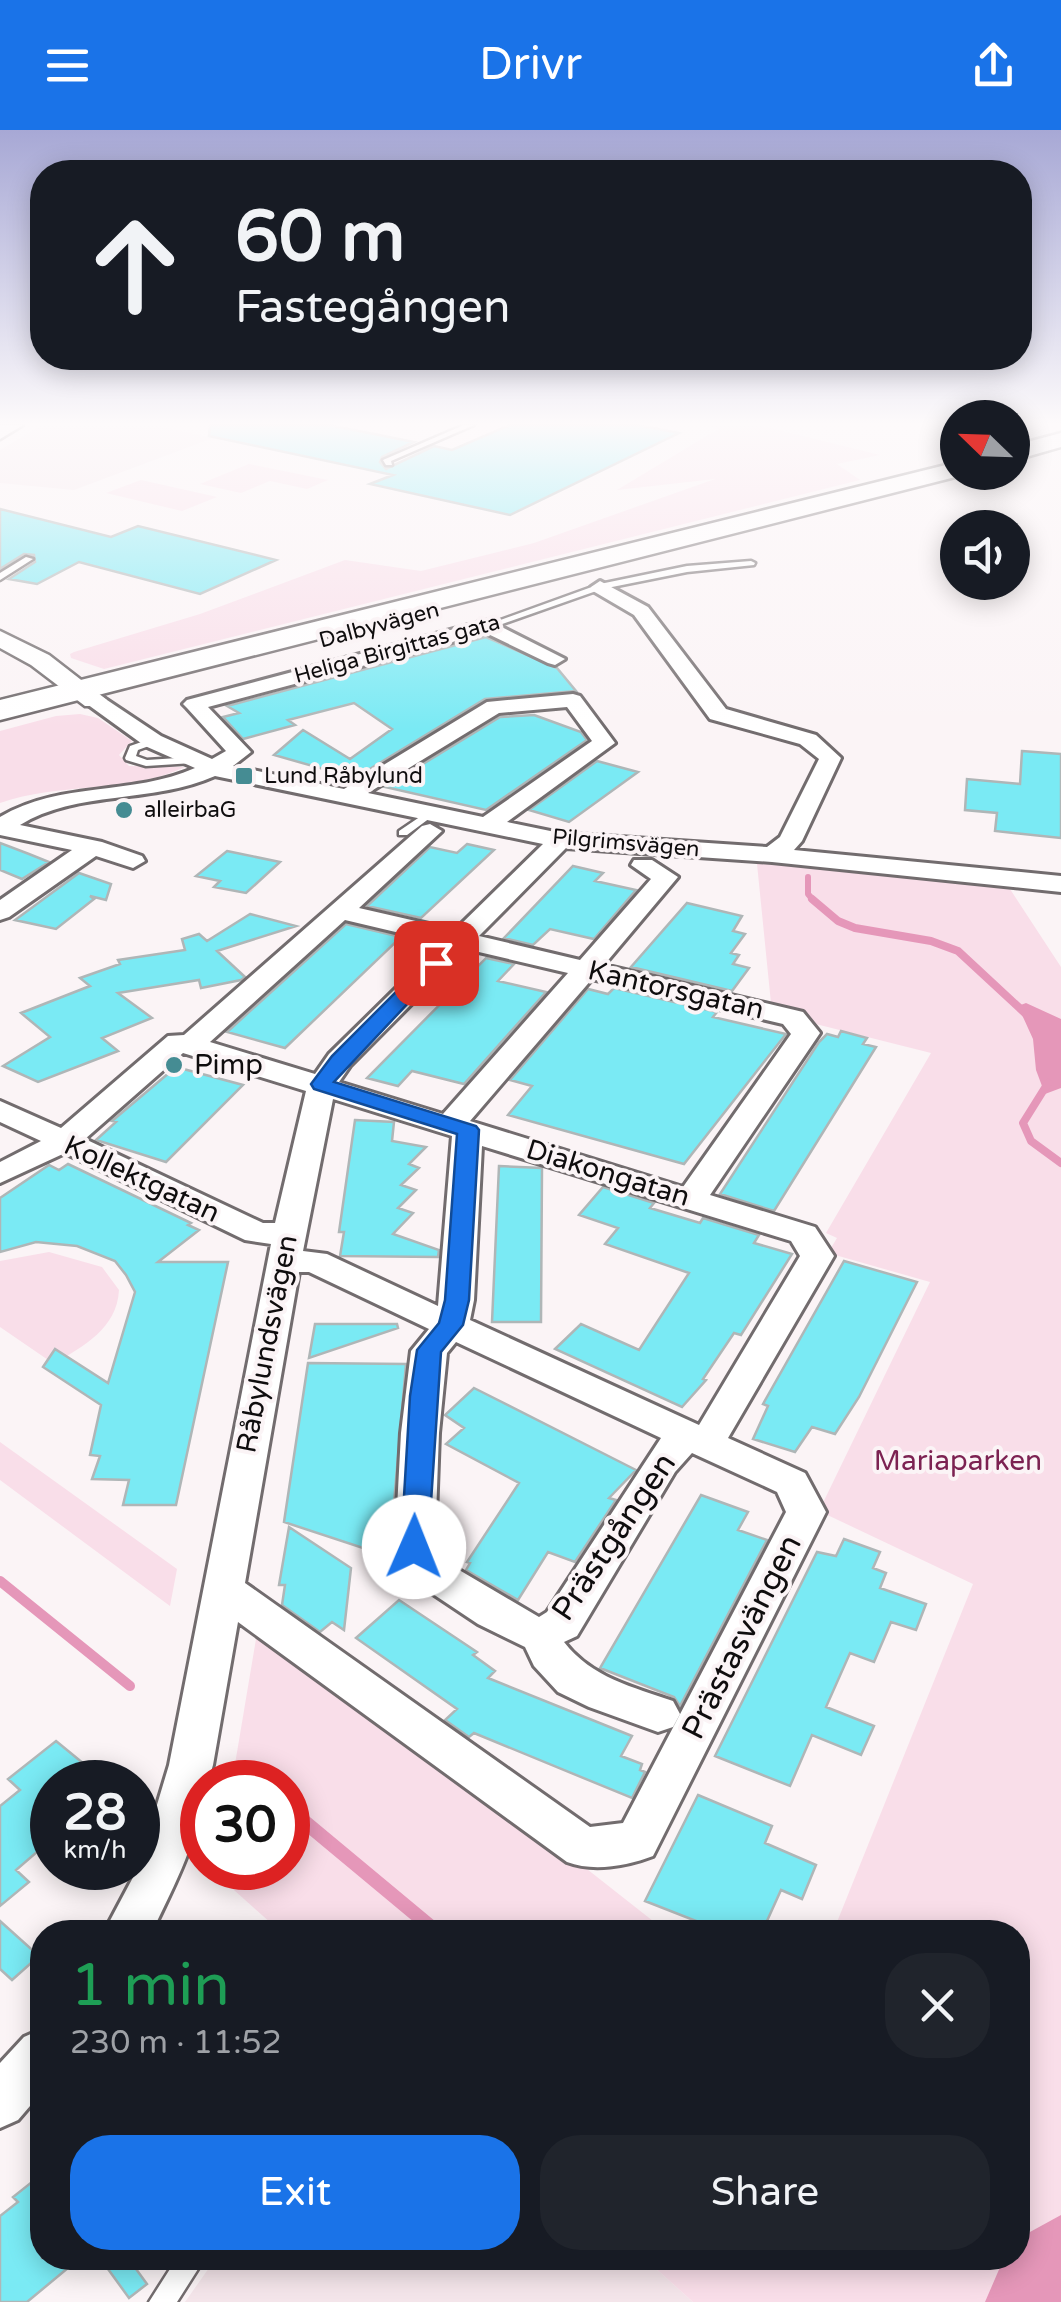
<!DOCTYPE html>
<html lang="en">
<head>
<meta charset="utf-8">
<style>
	:root { --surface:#171b24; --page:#20242c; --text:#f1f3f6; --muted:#9ea1a6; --accent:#1a73e8 }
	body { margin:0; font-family:"Varela Round",sans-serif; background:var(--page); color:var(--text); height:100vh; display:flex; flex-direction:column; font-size:38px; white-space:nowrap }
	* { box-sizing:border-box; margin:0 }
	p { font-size:32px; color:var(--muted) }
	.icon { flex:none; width:55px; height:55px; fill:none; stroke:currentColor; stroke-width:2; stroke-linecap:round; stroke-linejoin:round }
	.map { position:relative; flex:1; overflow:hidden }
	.drawer { position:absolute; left:30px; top:1790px; width:1000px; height:350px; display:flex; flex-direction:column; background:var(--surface); border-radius:40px; box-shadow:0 5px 25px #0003 }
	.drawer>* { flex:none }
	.banner { position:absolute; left:30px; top:30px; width:1002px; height:210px; border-radius:40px; box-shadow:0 5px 25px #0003; background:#171b24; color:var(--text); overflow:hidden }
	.needle { width:65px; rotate:293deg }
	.tools { position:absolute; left:940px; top:270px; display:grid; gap:20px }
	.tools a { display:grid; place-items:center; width:90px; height:90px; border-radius:50%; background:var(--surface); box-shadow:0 5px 25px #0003; font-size:50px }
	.speed { position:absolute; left:30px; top:1630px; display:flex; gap:20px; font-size:50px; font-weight:700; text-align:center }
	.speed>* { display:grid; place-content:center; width:130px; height:130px; border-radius:50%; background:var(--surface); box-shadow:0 5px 25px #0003; line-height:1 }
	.speed small { font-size:25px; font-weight:400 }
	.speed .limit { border:15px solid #d22; background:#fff; color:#111 }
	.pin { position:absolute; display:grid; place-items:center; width:85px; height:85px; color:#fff; margin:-42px; border-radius:20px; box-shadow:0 5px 15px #0006 }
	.me { position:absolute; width:110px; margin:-55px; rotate:1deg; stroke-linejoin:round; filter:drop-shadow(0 0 8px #0008) }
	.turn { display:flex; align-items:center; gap:35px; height:210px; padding:0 40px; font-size:45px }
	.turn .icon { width:130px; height:130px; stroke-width:2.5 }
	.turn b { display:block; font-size:70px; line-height:85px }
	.round { display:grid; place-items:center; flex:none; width:105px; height:105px; border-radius:40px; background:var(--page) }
	.headline { display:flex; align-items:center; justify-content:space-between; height:170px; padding:0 40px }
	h1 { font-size:60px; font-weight:600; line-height:75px; color:#1e9e55 }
	.action { display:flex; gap:20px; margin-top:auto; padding:20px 40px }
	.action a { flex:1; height:115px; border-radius:40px; background:var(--accent); color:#fff; font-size:40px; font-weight:600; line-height:115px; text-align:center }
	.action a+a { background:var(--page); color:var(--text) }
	header { display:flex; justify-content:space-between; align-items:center; height:130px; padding:0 40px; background:var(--accent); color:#fff; font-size:45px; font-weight:600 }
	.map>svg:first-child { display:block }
	.built { fill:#f4e5ea }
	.green { fill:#f9dee9 }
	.water { fill:#e597b9 }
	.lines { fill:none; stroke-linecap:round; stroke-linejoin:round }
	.stream-far3 { stroke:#e597b9; stroke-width:6 }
	.stream-far2 { stroke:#e597b9; stroke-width:8 }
	.stream-far1 { stroke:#e597b9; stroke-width:10 }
	.stream { stroke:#e597b9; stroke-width:14 }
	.building { fill:#7aeaf4; stroke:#afb6b7; stroke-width:2.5 }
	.service-casing { stroke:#726c6e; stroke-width:5 }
	.minor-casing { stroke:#726c6e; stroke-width:6 }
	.tertiary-casing { stroke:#726c6e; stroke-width:5 }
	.primary-casing { stroke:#726c6e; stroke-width:5 }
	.service { fill:#fff; fill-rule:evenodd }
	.minor { fill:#fff; fill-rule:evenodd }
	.tertiary { fill:#fff; fill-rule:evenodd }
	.primary { fill:#fff; fill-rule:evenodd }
	.route { fill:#1a73e8; stroke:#114b97; stroke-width:2.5 }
	.poi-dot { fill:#458c93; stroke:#fbf4f6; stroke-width:4 }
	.labels { text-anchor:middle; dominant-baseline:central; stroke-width:8; stroke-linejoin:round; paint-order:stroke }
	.far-street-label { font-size:22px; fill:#0f0d0e; stroke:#fbf4f6 }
	.far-poi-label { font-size:22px; fill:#0f0d0e; stroke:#fbf4f6; text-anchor:start }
	.street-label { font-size:28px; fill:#0f0d0e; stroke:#fbf4f6 }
	.poi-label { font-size:28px; fill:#0f0d0e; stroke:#fbf4f6; text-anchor:start }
	.park-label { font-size:28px; fill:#7c2252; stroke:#fbf4f6 }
	.near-street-label { font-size:32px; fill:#0f0d0e; stroke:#fbf4f6 }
</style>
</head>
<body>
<header><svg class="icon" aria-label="menu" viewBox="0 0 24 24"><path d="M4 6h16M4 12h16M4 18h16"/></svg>Drivr<svg class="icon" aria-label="share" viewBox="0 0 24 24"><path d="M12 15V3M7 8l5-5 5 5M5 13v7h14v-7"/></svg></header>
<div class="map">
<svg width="1061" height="2172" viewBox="0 0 1061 2172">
	<rect width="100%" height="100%" fill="#fbf4f6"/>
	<path class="built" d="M42,295H153L213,308L74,360L0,353V320Z
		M216,2128H644L693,2172H185Z"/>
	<path class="green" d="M709,295H758L880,325L837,334L860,350L104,539L71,528L70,524L74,522L200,484L345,430L421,441L534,413L715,349L617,360L718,299Z
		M249,334L328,350L307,359L270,351L241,363L200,354Z
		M141,350L217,367L182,381L106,363Z
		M80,584L98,588L132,611L119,625L129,636L185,637C128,664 59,652 0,673V601L56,586Z
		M756,724L1006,753L1061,837V2172H693L644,2128H1018V1802H833L973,1454L819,1381L930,1152L828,1123L837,1108L826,1103L931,923L772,883Z
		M49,1122L102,1137L119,1160C117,1199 83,1216 54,1234L0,1197V1131Z
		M0,1312L177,1439L170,1476L0,1350Z
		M258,1497L578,1732L667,1802H281L216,1744L217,1738H288V1652H232Z"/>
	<path class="water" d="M1026,873L1061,889V958L1045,964L1036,940L1033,909L1018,876Z
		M1061,2085V2172H985L1004,2128H1018L1019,2108Z"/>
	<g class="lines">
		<path class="stream-far3" d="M808,747V764L814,771"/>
		<path class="stream-far2" d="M812,769L838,791L855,798L931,811L958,821L1026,884
			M1048,953L1023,993L1031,1011L1061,1033"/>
		<path class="stream-far1" d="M0,1451L130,1556"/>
		<path class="stream" d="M288,1678L437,1802"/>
	</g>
	<path class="building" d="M210,295H329L414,312L382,327L380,332L386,339L434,316L452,320L510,295H638L679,303L510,385L370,354L393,345L209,306Z
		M0,379L111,407L138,396L276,430L200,464L79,432L37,454L9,449L35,432L34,425L24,424L0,439Z
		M486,507L557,538L576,561L485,569L355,648L274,625L303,600L350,629L392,599L354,573L288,590L295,595L243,609L223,587L239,583L227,576Z
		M534,585L581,602L587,610L486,680L385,657L500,587Z
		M1022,621L1061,624V708L995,701L997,683L965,680L967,649L1020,654Z
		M597,631L638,642L569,692L529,680Z
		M0,713L29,724L49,732L22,749L0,740Z
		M467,714L494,720L421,788L367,776L430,717L457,723Z
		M227,721L280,732L246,763L214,757L220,751L196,746Z
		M573,736L603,743L595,751L636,760L594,809L550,799L533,815L504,808Z
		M79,743L111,754L106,770L90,766L94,769L56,799L15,790Z
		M687,773L742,786L733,801L745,804L731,823L739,825L733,834L749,838L732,861L631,837Z
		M250,784L296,796L217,821L245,847L241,850L201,858L199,850L118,863L152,888L102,908L118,921L38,952L3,936L50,907L21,883L90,856L80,848L120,834L118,830L185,820L182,809L199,804L207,811Z
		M346,794L401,807L285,918L227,902Z
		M486,828L514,834L498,851L546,862L464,954L412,941L398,956L367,948Z
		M614,858L717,882L713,887L786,904L684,1034L508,985L532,956L510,950L588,859L608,864Z
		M841,901L867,908L863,914L876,917L774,1081L720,1064L819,912L827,904L838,907Z
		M176,937L243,955L166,1032L96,1010L116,992L112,991Z
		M355,990L394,992L392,1011L426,1017L409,1034L419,1038L401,1055L416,1060L398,1078L413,1083L393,1104L439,1120L438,1127L340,1126L344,1102H339Z
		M68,1034L191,1093L188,1095L199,1100L158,1132H228L176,1375H123L129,1350L92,1349L100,1326L90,1325L101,1275L43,1237L55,1219L108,1253L135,1162L126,1145L115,1131L77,1116L36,1112L0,1122V1068L49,1035L59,1040Z
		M499,1036L542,1038L541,1192H492Z
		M603,1057L654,1073L650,1078L700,1093L703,1088L759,1105L754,1113L792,1124L741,1205L734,1203L703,1249L706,1250L682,1277L555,1219L581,1194L639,1220L689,1143L605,1114L618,1098L579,1085Z
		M844,1131L917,1152L859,1267L835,1304L812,1297L795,1322L753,1309L768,1276L763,1274Z
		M315,1194H397L398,1198L309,1228Z
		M308,1233L406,1234L390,1419L363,1418L284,1392Z
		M474,1258L636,1340L609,1368L616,1370L575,1432L548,1422L518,1470L466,1440L470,1433L467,1432L519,1353L446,1314L464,1298L445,1285Z
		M701,1365L748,1382L738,1400L767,1410L680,1576L674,1567L600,1538Z
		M289,1397L351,1438L344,1500L332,1492L320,1502L282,1475L285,1455H279Z
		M844,1409L880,1422L873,1438L886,1443L880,1458L926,1474L916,1500L891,1492L874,1532L850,1523L826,1577L874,1596L861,1625L812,1605L790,1656L715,1626L817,1422L836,1426Z
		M399,1470L477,1522L473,1525L495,1541L488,1548L632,1606L621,1626L642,1634L640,1640L645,1642L632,1668L474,1603L469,1607L445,1590L457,1579L356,1508Z
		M56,1611L106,1652H52V1709L16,1740L29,1752L0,1776V1676L20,1660L8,1649Z
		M698,1665L772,1696L765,1713L816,1735L802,1769L781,1760L762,1802H724L645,1771Z
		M0,1791L39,1826L12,1850L0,1839Z
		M42,2044V2128H80L27,2172H0V2086L18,2072L13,2067Z
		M100,2128H128L147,2154L129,2168Z"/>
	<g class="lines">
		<g class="service-casing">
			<path id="service" d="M464,295H474L391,331L392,335H386L383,330Z
				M26,427L33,429L0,450V443Z
				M751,431L755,433L754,435L687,442L602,459L491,498L484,496L600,454L687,436Z
				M153,608L158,611L157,613L138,620L136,626L147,630L193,627L198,630L193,633L146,636L126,630L125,628L130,616Z
				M430,680L434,681V685L407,705H399V701Z
				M177,2128H205L177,2172H149Z"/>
		</g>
		<g class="minor-casing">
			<path id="minor" d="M600,451L648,477L726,579L816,605L841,628L802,711L794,720L1061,746V762L772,732L566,718L479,806L580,830L651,749L631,735L634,730H652L678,747L604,835L803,882L820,903L710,1065L815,1097L834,1126L728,1308L805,1343L826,1382L653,1726C627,1736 593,1742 567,1732L238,1492L213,1635L208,1652H202C202,1706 174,1755 152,1802H104L138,1738L169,1635L271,1114L245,1110L65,1023L0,1053V1032L41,1011L0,992V971L61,998L168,906L184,905L422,696L430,694L442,701L359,778L455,800L543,714L215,646C152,674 76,660 20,695L102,712L142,726L145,731L133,738L96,726L9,787L0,790V770L72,720L0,705V687C60,651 132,666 195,638L145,616L87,574L83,570L87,566H101L161,606L212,629L226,621L187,578L183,574L187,570L488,490L565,529L555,535L548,533L486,503L208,577L251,622L233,636L344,659L487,572L573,564L580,566L615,613L507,692L560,703L767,717L780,707L819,629L800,614L710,589L634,485L593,461L591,457ZM567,577L592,611L483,687L368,663L499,583ZM345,790L442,813L329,924L315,944L210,912ZM466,819L568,843L443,984L339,952L350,936ZM592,849L783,894L791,904L683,1057L470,991ZM183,923L306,961L275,1093H263L85,1009ZM333,969L452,1006L438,1176L327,1124L303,1121ZM482,1016L791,1111L800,1126L699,1295L470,1190L474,1170ZM299,1142H309L429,1199L411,1221L401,1303L395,1417L401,1428L421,1456L478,1494L525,1517L534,1536L558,1562L589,1577L658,1602L673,1597L680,1584L673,1571C633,1557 592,1548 564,1512L577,1506L675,1342L692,1323L777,1362L786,1382L623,1693L590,1697L245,1453ZM456,1212L661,1308L547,1482L539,1487L449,1434L435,1414L439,1303L447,1223Z
				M42,1899V1962L18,1990L0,1998V1933L24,1907Z"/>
		</g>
		<g class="tertiary-casing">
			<path id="tertiary" d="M0,295H23L0,309Z
				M0,501L49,525L107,570L103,576H85L31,535L0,518Z"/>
		</g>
		<g class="primary-casing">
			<path id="primary" d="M1061,303V317L1012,331V316Z
				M958,332V342L967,344L0,590V570Z"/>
		</g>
		<use href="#service" class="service"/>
		<use href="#minor" class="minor"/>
		<use href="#tertiary" class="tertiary"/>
		<use href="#primary" class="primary"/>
	</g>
	<linearGradient id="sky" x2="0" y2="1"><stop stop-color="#a7a8d5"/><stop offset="0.49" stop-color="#fdfafb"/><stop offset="1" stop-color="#fdfafb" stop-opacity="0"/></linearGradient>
	<rect width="1061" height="599" fill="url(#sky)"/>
	<path class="route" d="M436,828L445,833L442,837L334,952L476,996L479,1000L469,1170L463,1195L441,1222L428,1417L424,1424L414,1427L405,1424L401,1417L410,1266L417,1220L439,1193L445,1170L457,1004L314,959L311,954L332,926L429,829Z"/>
	<g class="poi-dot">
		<rect x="234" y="636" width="20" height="20" rx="5"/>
		<circle cx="124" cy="680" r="10"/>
		<circle cx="174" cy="935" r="10"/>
	</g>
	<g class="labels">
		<g class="far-street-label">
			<text transform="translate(379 495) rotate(-15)">Dalbyvägen</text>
			<text transform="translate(397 519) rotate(-15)">Heliga Birgittas gata</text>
			<text transform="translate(626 713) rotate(5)">Pilgrimsvägen</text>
		</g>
		<g class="far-poi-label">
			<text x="264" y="646">Lund Råbylund</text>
			<text x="144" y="680">alleirbaG</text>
		</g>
		<g class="street-label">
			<text transform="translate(676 860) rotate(13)">Kantorsgatan</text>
			<text transform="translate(608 1043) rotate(17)">Diakongatan</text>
			<text transform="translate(142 1049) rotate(25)">Kollektgatan</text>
			<text transform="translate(267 1214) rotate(-79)">Råbylundsvägen</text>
		</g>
		<g class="poi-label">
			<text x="194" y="935">Pimp</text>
		</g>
		<g class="park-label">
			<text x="958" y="1331">Mariaparken</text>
		</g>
		<g class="near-street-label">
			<text transform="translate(614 1407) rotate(-56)">Prästgången</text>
			<text transform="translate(742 1507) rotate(-63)">Prästasvängen</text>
		</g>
	</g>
</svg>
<div class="tools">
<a><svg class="needle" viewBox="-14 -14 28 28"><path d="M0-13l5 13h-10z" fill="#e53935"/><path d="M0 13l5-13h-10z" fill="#9ea1a6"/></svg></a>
<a><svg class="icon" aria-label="sound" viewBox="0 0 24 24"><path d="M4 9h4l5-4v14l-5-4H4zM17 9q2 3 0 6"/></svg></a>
</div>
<div class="speed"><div>28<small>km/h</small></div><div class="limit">30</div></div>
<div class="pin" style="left:436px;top:833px;background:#d93025"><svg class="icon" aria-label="arrive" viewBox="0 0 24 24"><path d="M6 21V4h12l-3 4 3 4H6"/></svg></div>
<svg class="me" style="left:414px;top:1417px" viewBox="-20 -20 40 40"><circle r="19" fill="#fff"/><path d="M0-13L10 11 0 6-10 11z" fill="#1a73e8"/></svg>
<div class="banner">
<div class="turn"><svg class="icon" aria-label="ahead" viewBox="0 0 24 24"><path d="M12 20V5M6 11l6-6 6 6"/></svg><div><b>60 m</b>Fastegången</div></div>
</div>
<section class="drawer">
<div class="headline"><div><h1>1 min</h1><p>230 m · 11:52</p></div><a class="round"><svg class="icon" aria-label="close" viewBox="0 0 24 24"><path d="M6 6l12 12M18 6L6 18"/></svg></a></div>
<div class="action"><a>Exit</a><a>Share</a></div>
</section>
</div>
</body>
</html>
